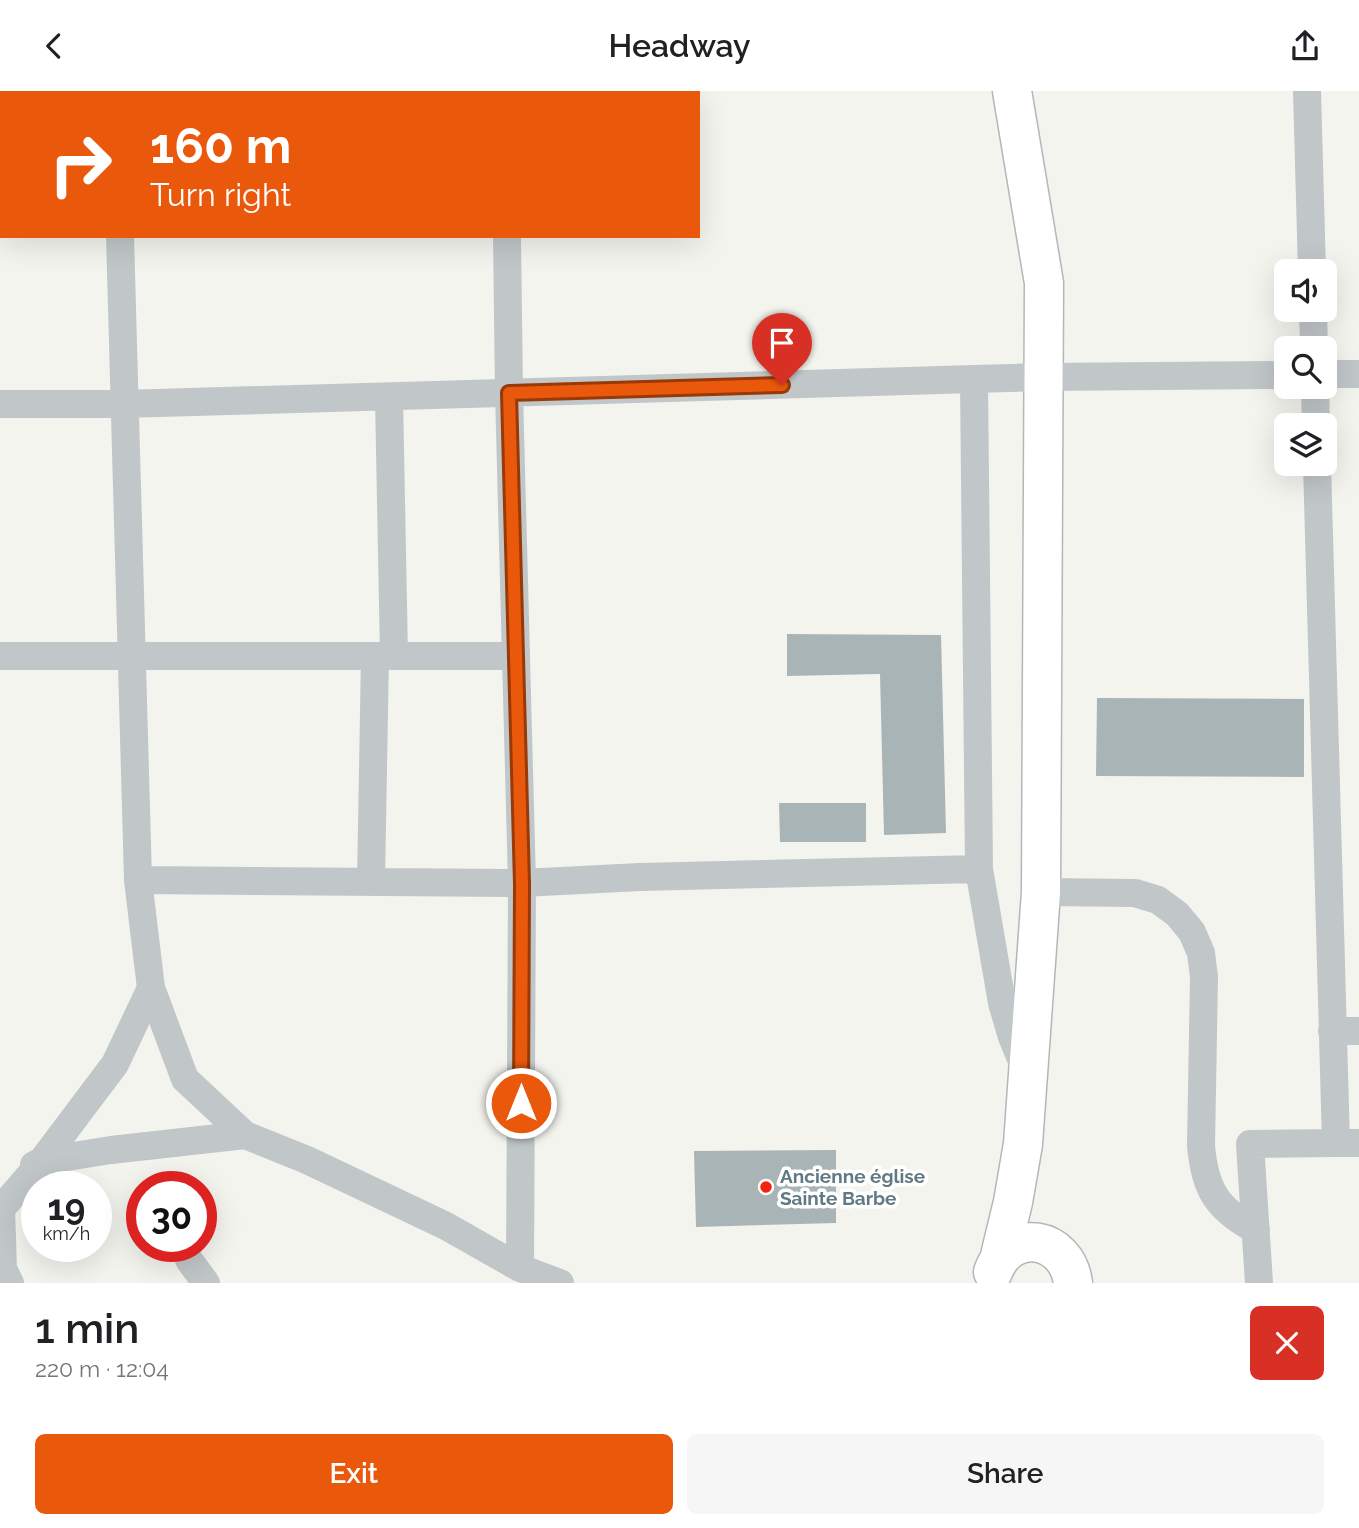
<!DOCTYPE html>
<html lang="en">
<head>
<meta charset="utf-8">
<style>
	:root { --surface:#fff; --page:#f6f6f6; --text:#202124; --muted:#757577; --accent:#ea580c }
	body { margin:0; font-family:Raleway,sans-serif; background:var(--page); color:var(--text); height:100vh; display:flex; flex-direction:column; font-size:26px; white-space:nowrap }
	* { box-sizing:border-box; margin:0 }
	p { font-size:23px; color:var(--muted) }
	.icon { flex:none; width:38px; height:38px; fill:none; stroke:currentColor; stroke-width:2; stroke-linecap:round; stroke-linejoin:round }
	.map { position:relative; height:1192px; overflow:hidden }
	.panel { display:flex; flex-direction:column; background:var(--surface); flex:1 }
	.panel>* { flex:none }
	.banner { position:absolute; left:0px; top:0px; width:700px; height:147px; box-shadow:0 7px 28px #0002; background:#ea580c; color:#fff; overflow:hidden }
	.controls { position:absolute; left:1274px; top:168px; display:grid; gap:14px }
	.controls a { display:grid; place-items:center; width:63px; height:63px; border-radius:10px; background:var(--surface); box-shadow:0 7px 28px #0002; font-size:35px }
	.speed { position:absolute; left:21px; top:1080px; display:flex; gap:14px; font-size:35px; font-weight:700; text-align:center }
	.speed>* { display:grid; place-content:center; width:91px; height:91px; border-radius:50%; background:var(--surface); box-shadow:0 7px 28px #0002; line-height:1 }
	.speed small { font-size:18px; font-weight:400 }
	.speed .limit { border:10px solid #d22; background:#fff; color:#111 }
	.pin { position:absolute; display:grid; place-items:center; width:60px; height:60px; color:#fff; margin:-72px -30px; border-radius:50% 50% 50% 0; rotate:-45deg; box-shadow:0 0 7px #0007 }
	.pin .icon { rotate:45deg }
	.me { position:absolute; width:77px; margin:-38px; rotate:0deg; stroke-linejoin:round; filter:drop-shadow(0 0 5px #0008) }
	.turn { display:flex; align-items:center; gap:24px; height:147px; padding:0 35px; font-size:32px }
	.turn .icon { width:91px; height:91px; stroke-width:2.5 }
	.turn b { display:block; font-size:49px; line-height:60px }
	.round { display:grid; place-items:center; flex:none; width:74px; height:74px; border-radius:10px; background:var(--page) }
	.headline { display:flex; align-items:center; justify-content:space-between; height:119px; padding:0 35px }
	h1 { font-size:42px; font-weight:600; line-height:52px }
	.cta { display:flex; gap:14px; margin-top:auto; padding:14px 35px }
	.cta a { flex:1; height:80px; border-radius:10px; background:var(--accent); color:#fff; font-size:28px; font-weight:600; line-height:80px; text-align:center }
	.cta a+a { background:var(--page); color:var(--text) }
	header { display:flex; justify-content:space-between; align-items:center; height:91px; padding:0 35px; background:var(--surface); font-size:32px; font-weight:600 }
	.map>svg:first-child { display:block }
	.building { fill:#a9b4b7 }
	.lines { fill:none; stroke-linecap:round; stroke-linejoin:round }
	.primary-casing { stroke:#b1b8ba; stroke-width:41 }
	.street { stroke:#c1c6c8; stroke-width:28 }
	.primary { stroke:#fff; stroke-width:38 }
	.route-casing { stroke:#983908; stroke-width:18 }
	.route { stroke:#ea580c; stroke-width:12 }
	.poi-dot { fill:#f42310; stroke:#fff; stroke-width:2.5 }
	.labels { text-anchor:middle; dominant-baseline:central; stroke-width:7; stroke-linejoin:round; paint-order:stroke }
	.poi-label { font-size:19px; font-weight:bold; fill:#607983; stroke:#fff; text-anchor:start }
</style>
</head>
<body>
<header><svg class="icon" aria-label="back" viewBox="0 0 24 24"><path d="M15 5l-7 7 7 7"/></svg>Headway<svg class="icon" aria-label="share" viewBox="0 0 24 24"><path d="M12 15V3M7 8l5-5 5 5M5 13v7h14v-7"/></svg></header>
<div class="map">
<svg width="1359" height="1192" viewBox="0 0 1359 1192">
	<rect width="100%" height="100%" fill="#f4f4ef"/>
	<path class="building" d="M787,543L941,544L946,742L884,744L880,583L787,585Z
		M1097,607L1304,608V686L1096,685Z
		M779,712H866V751H780Z
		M836,1059V1132L696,1136L694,1060Z"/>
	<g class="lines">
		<g class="primary-casing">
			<path id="primary" d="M999,1169L1013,1111L1023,1053L1041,801L1044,192L1012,0
				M993,1181C1010,1135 1067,1145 1073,1192"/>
		</g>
		<path class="street" d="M1307,0L1312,180
			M120,145L138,789L151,897L185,988L245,1044L307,1069L446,1135L520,1177L560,1192
			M507,145L509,302L522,792L520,1177
			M1313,219L1314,257
			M1325,283H1359
			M974,289L979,778L1002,912L1012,946L1026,980
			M1315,296L1316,334
			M389,306L394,565
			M0,313H124L1043,286L1286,284
			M1317,373L1336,1052H1359
			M0,565H516
			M138,789L522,792L640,786L979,778
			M371,791L375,565
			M1041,801L1135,802L1158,809L1177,823L1192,841L1201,862L1204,886L1201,1055C1205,1099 1217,1118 1256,1139
			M1332,940H1359
			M34,1074L42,1070L111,1059L245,1044
			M189,1169L206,1192
			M10,1192L3,1178L1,1118L42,1070L115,973L151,897
			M1259,1192L1250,1053L1336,1052"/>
		<use href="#primary" class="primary"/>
	</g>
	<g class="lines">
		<g class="route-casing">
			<path id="route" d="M521,1012L522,793L509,302L782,294"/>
		</g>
		<use href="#route" class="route"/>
	</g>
	<circle class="poi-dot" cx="766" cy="1096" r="7"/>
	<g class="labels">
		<g class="poi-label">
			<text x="780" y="1085">Ancienne église<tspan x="780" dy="22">Sainte Barbe</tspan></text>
		</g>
	</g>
</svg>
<div class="controls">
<a><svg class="icon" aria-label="sound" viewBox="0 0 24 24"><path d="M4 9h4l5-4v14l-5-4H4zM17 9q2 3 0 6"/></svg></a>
<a><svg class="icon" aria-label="search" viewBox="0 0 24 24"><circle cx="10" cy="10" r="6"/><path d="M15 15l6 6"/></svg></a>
<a><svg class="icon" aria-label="layers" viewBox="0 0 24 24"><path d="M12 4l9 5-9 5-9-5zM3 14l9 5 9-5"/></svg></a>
</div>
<div class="speed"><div>19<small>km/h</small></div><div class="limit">30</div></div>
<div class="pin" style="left:782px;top:294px;background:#d93025"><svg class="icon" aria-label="arrive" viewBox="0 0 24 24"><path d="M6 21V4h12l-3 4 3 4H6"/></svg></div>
<svg class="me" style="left:521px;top:1012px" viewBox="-20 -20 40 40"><circle r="17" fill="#ea580c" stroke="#fff" stroke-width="3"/><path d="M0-11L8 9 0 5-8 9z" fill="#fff"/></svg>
<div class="banner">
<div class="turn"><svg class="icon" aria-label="right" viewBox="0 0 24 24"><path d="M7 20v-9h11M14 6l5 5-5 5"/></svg><div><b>160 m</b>Turn right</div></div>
</div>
</div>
<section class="panel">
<div class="headline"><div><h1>1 min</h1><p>220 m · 12:04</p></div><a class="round" style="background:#d93025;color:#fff"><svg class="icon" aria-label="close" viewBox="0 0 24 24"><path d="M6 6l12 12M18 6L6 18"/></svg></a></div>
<div class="cta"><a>Exit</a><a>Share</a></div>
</section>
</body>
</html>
